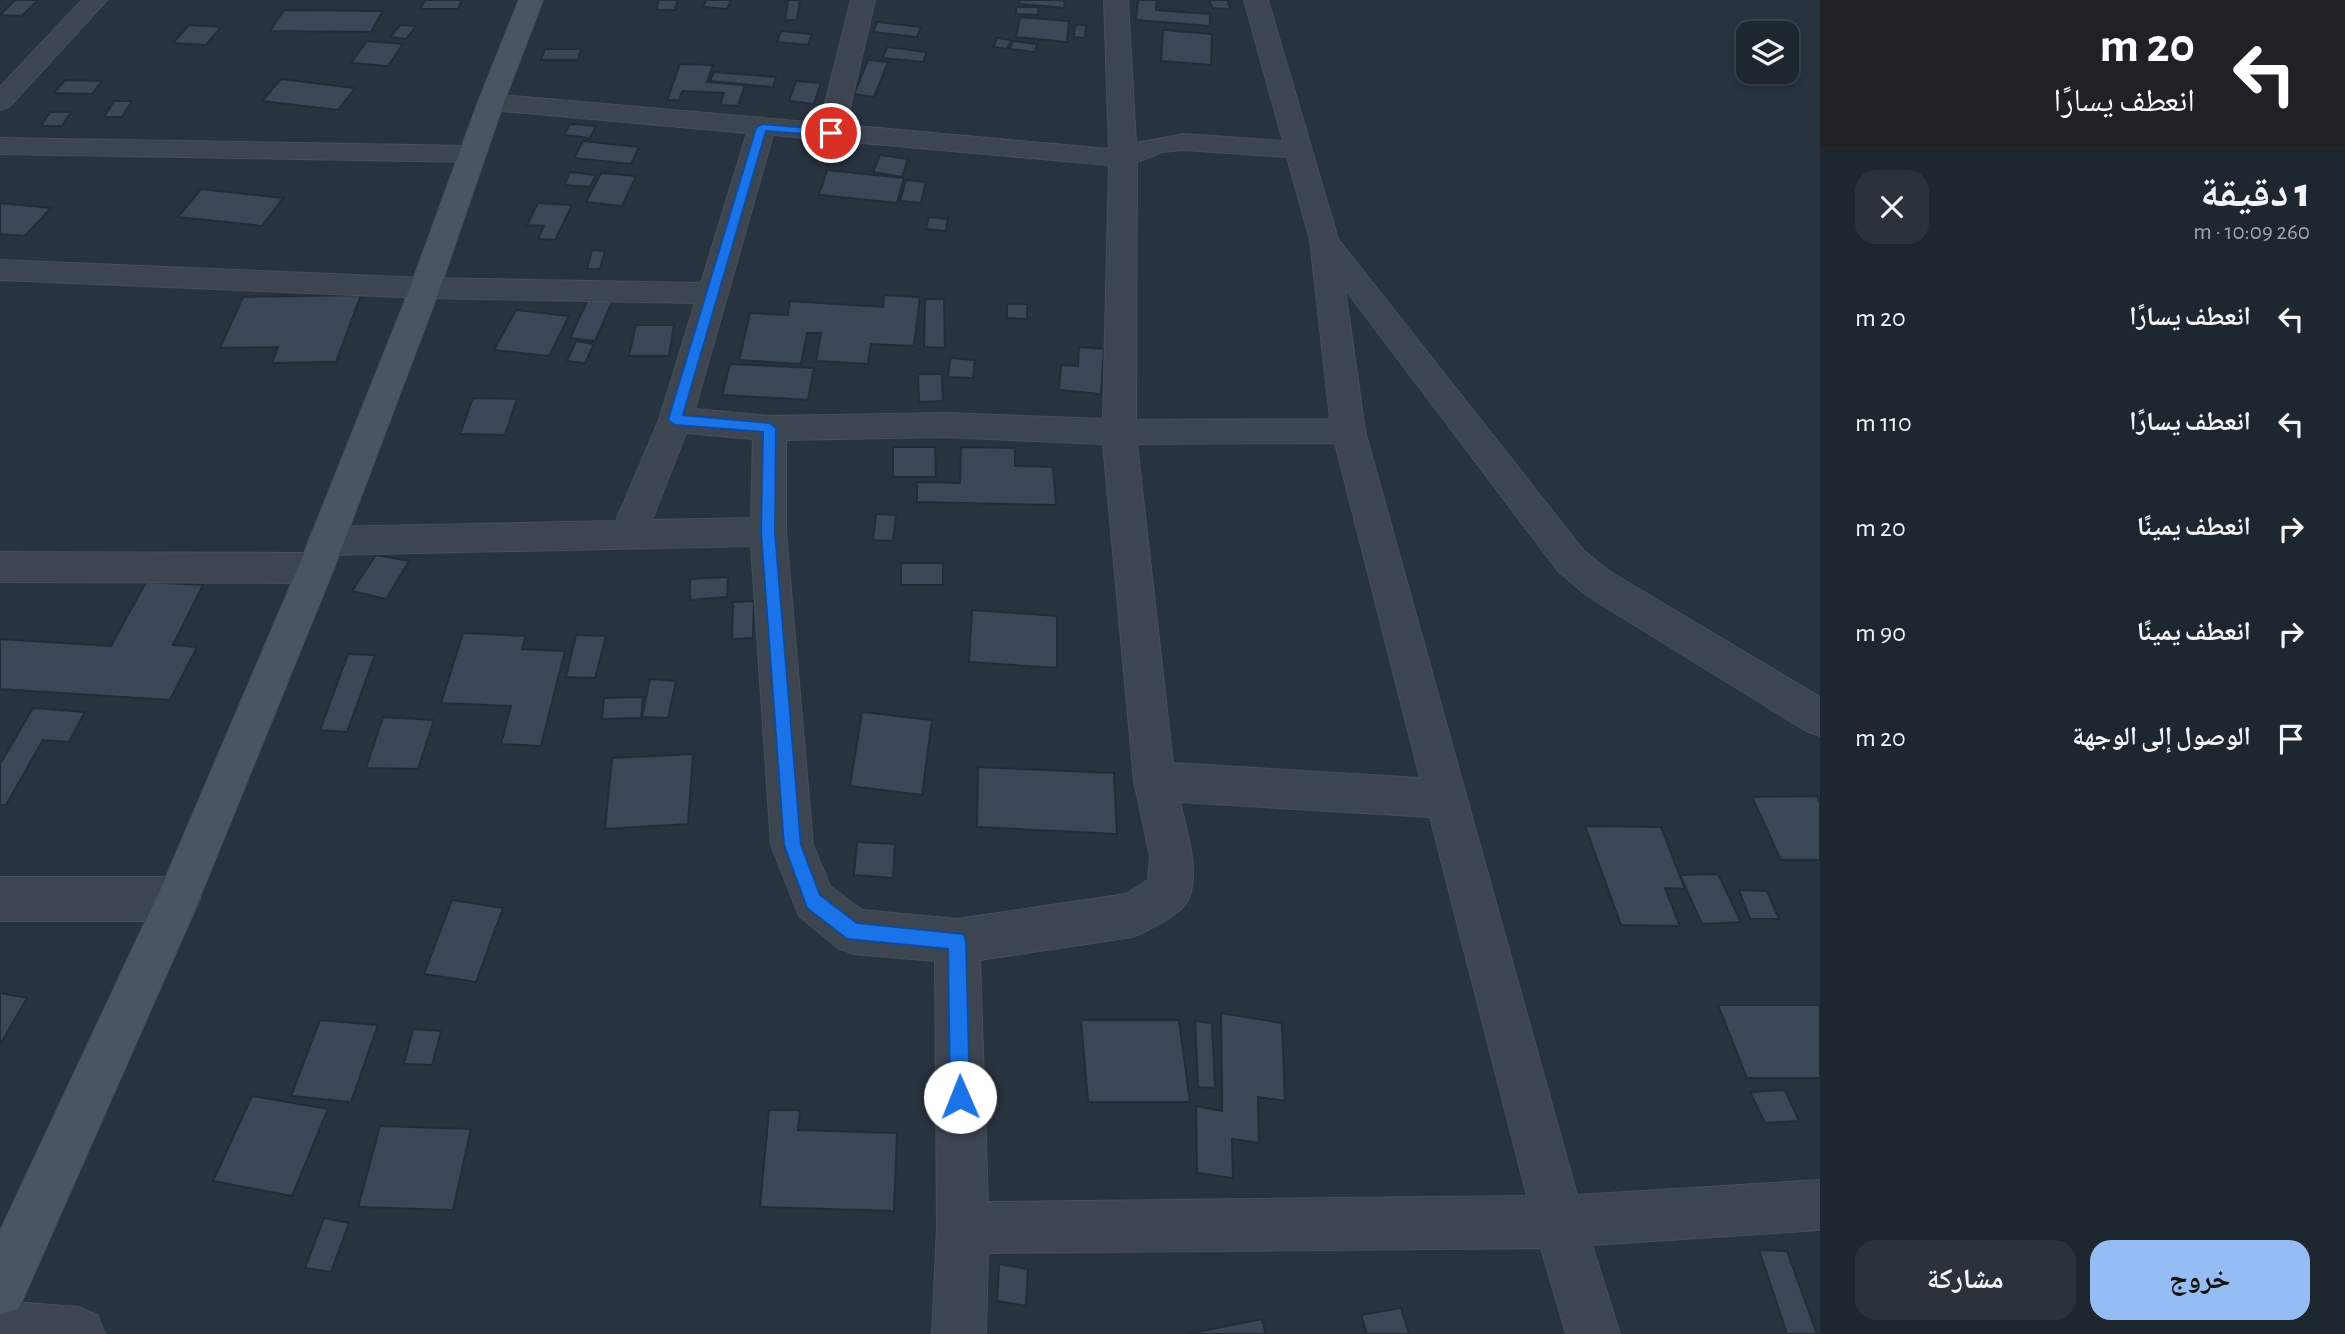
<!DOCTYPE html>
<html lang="ar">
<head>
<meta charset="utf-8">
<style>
	:root { --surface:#1e2630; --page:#2b323c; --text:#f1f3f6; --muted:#a1a5ab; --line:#3c434c; --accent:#96bdf3 }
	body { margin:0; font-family:"Alegreya Sans","Noto Naskh Arabic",sans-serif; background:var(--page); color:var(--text); direction:rtl; height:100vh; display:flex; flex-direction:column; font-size:26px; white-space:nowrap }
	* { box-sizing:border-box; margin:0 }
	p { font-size:23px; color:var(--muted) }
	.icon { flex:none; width:38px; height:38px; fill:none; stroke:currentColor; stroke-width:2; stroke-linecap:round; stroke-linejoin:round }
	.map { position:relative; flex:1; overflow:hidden; direction:ltr }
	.side { display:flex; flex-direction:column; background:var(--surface); width:525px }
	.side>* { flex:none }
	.top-card { background:#202124; color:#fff; overflow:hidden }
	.controls { position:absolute; left:1736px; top:21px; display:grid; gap:14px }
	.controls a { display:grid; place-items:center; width:63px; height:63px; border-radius:14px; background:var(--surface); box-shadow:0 4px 10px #0003,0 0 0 2px var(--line); font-size:35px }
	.pin { position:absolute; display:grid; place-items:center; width:60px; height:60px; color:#fff; margin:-30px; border:4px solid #fff; border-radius:50%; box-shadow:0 2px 7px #0007 }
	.me { position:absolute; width:77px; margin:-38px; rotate:359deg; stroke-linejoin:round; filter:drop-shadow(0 0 5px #0008) }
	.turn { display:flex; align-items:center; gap:24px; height:147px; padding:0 35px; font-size:32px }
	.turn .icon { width:91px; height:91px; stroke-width:2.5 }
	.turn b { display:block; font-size:49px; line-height:60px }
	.round { display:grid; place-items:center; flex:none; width:74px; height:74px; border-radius:21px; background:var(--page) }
	.head { display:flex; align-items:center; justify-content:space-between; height:119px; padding:0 35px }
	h1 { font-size:42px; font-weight:800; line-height:52px }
	.cta { display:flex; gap:14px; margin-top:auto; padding:14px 35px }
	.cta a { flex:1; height:80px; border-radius:21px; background:var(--accent); color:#111; font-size:28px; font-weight:800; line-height:80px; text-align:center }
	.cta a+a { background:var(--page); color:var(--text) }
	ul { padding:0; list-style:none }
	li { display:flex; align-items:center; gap:21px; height:105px; padding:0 35px }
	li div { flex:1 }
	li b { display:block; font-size:26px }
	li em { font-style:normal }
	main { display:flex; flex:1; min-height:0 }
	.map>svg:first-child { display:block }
	.building { fill:#3a4756; stroke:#232c38; stroke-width:2 }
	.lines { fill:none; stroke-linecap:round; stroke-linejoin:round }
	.street-casing { stroke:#464e5a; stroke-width:2 }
	.secondary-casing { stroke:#464e5a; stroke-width:2 }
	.street { fill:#3c4550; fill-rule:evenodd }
	.secondary { fill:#4a5463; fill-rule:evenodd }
	.route { fill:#1a73e8; stroke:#114b97; stroke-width:2 }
</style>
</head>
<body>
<main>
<section class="side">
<div class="top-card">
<div class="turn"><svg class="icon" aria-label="left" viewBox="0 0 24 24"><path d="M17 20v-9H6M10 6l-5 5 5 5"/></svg><div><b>20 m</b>انعطف يسارًا</div></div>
</div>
<div class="head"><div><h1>1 دقيقة</h1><p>260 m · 10:09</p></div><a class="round"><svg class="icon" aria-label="close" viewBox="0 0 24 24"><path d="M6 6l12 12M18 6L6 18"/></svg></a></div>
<ul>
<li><svg class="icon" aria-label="left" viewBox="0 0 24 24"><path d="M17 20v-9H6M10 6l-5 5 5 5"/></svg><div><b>انعطف يسارًا</b></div><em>20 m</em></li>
<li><svg class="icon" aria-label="left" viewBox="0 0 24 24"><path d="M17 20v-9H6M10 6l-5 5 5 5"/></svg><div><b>انعطف يسارًا</b></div><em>110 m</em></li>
<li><svg class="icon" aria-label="right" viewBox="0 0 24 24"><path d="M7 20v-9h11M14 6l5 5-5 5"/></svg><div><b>انعطف يمينًا</b></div><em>20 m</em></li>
<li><svg class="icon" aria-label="right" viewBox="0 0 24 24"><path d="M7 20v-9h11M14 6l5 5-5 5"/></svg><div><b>انعطف يمينًا</b></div><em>90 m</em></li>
<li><svg class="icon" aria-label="arrive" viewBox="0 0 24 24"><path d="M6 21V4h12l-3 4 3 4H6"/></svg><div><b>الوصول إلى الوجهة</b></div><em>20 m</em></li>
</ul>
<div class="cta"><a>خروج</a><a>مشاركة</a></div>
</section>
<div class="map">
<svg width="1820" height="1334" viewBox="0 0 1820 1334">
	<rect width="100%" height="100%" fill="#283340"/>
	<path class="building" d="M15,0H38L22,16L0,15Z
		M425,0H462L458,9H420Z
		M659,0H678L674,10H656Z
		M706,0H731L727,9L703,7Z
		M788,0H800L797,20H785Z
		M1020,0H1059L1065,1L1064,8L1019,4Z
		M1138,0H1157L1156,10L1210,14V26L1136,20Z
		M1209,0H1228L1230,9L1212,8Z
		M1016,7H1038V15L1016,14Z
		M284,10L383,11L371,32L270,31Z
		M1020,17L1069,21L1067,42L1016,37Z
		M877,22L921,27L917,37L873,32Z
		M189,25L221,27L206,45L173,43Z
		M400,25L416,26L406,39L390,37Z
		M1075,25H1086L1085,38L1074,37Z
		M1163,30L1212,34L1211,65L1161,61Z
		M781,31L812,34L808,45L777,42Z
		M997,38L1011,40L1007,49L993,47Z
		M367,41L403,44L388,66L351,63Z
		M1013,41L1037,44L1035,52L1010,49Z
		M887,47L927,52L923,62L883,58Z
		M545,49H581L578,60H541Z
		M868,60L888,62L874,97L854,94Z
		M680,64L713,65L707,82L745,85L738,106L720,105L724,93L682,91L679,100H667Z
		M714,72L776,77L773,87L710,81Z
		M281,79L355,88L338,110L262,101Z
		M65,80L102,81L92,94L54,93Z
		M796,81L821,83L814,104L789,101Z
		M114,101H132L122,117H104Z
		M50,112H71L62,126H41Z
		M570,124L596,126L590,138L564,135Z
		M583,141L639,147L631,164L574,158Z
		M880,155L908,159L902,177L873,172Z
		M827,170L904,178L897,203L819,195Z
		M570,172L596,175L590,187L564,185Z
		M601,173L636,176L622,206L586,202Z
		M906,180L926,182L921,203L900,201Z
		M201,189L283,198L262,226L178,217Z
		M0,203L51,208L25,236L0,234Z
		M538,203L572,205L555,240L538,239L544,226L527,225Z
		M929,217L948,219L946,231L926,229Z
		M592,250L605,251L600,269H587Z
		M361,295L336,362L272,363L278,347L220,348L243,297Z
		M884,295L920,297L914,346L871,344L868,364L816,361L821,333H807L801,364L739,360L750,313L788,315L790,301L883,307Z
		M589,297L613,300L595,341L570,338Z
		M925,299H944L945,348L924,347Z
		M1007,304H1027V319L1007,318Z
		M516,310L569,316L549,356L494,350Z
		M636,325H674L669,356H629Z
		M576,341L594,344L585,363L567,361Z
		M1079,347L1104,349L1101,394L1059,390L1061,365L1078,366Z
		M950,358L975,360L973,378L948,377Z
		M730,364L814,368L808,400L722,395Z
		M918,374H942L943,401L919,402Z
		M473,398L517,399L505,435L460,434Z
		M893,447H935L936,477H893Z
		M961,447L1015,448V466L1053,467L1056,505L917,502V482L960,483Z
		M876,514L896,515L893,541L873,540Z
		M376,555L409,561L386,599L352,591Z
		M901,563H943V585H901Z
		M728,577L727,597L690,600V579Z
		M146,582L203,585L173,645L197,647L170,700L0,689V639L111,646Z
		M754,601L753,638L732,639L733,602Z
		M972,610L1057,616V668L969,662Z
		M463,633L526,636L522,649L565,651L541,746L501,744L511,706L441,703Z
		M576,635L606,636L595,678L566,677Z
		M348,654L375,655L347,732L320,730Z
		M650,679L676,681L668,718L642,717Z
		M643,697L641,718L602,719L604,698Z
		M33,708L85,712L69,742L43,740L6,805H0V764Z
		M862,712L932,720L922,795L850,786Z
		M383,717L434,720L418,769L366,768Z
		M693,754L688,824L605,829L612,758Z
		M978,767L1114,773L1117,834L977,827Z
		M1817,796L1820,803V860H1781L1752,797Z
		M1585,826L1661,827L1685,889L1665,888L1680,926L1621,925Z
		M857,842L895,844L893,878L854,875Z
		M1718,874L1741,922L1702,924L1680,875Z
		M1739,890L1767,891L1779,919H1750Z
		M452,900L503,908L476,982L424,974Z
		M0,993L27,998L0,1045Z
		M1718,1005H1820V1078H1747Z
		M1221,1013L1282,1023L1285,1101L1258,1097L1259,1143L1232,1139L1233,1178L1197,1173L1196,1106L1222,1111Z
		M320,1020L378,1025L351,1102L291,1096Z
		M1081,1020H1179L1190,1102H1088Z
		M1195,1021L1212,1023L1215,1088L1198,1087Z
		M413,1029L441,1031L432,1065L404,1064Z
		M1785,1090L1799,1121L1765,1123L1750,1092Z
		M252,1096L328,1109L292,1196L213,1181Z
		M769,1110H800L798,1130L897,1133L894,1211L760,1207Z
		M380,1126L471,1129L453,1210L358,1207Z
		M324,1218L349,1223L331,1272L305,1268Z
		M1759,1250L1787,1251L1817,1334H1787Z
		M999,1264L1028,1269L1026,1306L997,1301Z
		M1401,1308L1409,1334H1367L1361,1315Z
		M1262,1319L1266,1334H1187Z"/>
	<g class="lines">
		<g class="street-casing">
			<path id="street" d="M82,0H107L9,107L0,110V87Z
				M851,0H875L846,125L1109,149L1104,0H1128L1136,143L1184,134L1283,141L1244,0H1268L1338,239L1584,551L1612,573L1820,697V736L1806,731L1586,595L1558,571L1345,289L1365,431L1577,1195L1820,1180V1230L1592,1245L1620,1334H1566L1541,1248L988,1253L986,1334H932L937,1228L935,961L854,954L838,948L799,916L771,845L751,546L326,555L313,551L308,541L313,531L326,527L616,521L659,420L695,303L425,298L0,280V260L425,278L701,283L747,133L491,110L482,107L478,102L482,97L491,94L820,123ZM773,135L1109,165L1103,419L945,413L770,416L695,409ZM1184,150L1287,157L1310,240L1330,419L1136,420L1137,162L1162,152ZM686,433L753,439L751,518L652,520ZM945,437L1103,444L1134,781L1150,856L1148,880L1126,894L957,919L862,910L830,886L813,845L786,532V440ZM1335,443L1420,778L1173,763L1137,444ZM1180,802L1430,817L1527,1196L988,1202L980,960L1133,937C1147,931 1176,917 1185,905C1203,880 1186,829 1180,802Z
				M0,138L473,146L483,148L486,154L483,160L473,162L0,154Z
				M0,552L316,553L329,558L334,568L329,578L316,583L0,582Z
				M0,877H178L193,884L200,899L193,914L178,921H0Z
				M0,1301L78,1307L97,1315L105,1334H0Z"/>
		</g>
		<g class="secondary-casing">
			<path id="secondary" d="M519,0H543L504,102L440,288L334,568L193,914L19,1308L0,1315V1231L163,884L298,568L410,288L478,102Z"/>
		</g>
		<use href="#street" class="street"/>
		<use href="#secondary" class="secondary"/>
	</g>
	<path class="route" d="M762,124L831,130L837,133L831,136L766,131L683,415L770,423L776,428L775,532L801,845L820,895L857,923L964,934L966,941L970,1097L967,1104L960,1107L953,1104L950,1097L948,949L847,939L807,908L784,845L761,532L763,432L675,425L668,420L756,128Z"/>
</svg>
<div class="controls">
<a><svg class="icon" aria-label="layers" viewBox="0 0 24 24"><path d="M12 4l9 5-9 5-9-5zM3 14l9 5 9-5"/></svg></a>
</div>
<div class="pin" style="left:831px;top:133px;background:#d93025"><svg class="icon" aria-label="arrive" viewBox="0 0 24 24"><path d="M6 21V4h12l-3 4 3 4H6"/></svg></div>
<svg class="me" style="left:960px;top:1097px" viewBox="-20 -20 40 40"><circle r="19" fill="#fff"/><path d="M0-13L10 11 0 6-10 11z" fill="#1a73e8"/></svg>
</div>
</main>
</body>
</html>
